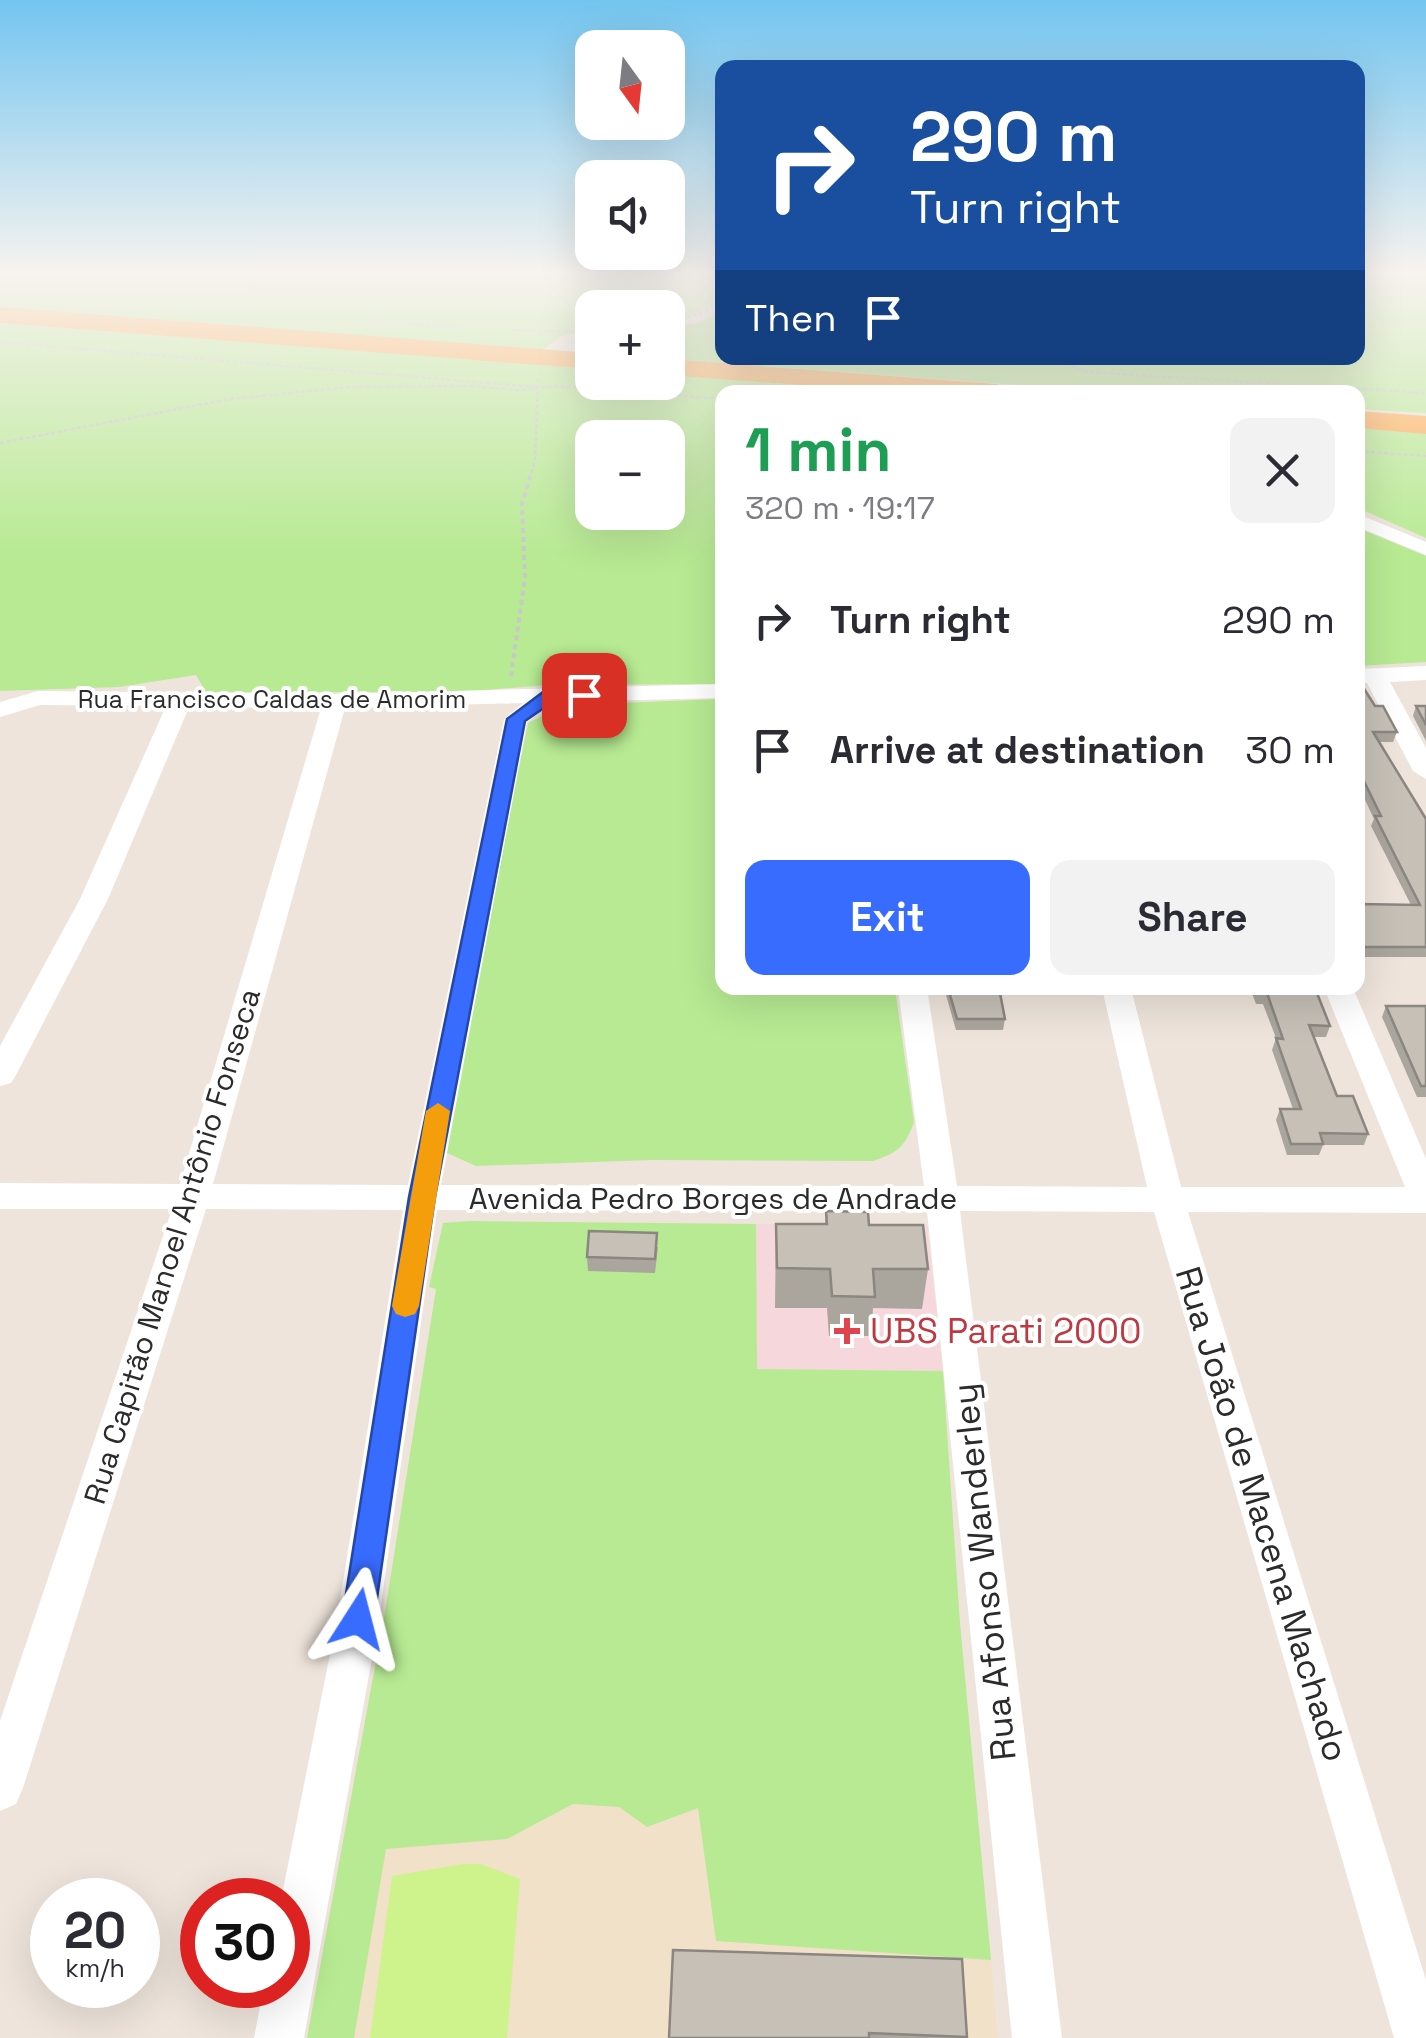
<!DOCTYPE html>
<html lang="en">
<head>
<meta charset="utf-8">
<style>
	:root { --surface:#fff; --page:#f2f2f3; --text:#2b2b33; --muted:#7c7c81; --accent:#376cff }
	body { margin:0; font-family:"Space Grotesk",sans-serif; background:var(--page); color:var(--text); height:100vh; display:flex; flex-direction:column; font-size:38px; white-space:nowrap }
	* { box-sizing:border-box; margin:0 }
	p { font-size:32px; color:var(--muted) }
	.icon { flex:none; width:55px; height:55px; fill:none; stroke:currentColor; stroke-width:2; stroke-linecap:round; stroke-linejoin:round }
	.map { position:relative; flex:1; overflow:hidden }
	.details { position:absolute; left:715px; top:385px; width:650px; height:610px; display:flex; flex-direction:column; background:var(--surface); border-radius:20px; box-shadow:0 10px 40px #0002 }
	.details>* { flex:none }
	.hud { position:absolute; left:715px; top:60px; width:650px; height:305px; border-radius:20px; box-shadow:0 10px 40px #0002; background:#1a4fa0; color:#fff; overflow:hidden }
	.needle { width:65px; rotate:165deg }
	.fabs { position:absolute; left:575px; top:30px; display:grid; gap:20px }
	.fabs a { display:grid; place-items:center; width:110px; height:110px; border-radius:20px; background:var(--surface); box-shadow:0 10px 40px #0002; font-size:50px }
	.speed { position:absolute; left:30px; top:1878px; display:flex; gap:20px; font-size:50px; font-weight:700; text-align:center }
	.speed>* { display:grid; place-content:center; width:130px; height:130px; border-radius:50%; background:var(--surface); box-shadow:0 10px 40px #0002; line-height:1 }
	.speed small { font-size:25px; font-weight:400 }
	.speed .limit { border:15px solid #d22; background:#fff; color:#111 }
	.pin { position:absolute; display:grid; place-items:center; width:85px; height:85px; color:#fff; margin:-42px; border-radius:20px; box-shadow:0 5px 15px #0006 }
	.me { position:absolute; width:110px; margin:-55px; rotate:9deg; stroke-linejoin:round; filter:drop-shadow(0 0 8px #0008) }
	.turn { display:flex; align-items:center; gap:35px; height:210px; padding:0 30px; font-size:45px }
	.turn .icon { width:130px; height:130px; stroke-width:2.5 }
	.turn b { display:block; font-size:70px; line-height:85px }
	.then { display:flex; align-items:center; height:95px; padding:0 30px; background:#0003; gap:20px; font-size:38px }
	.round { display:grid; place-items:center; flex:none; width:105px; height:105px; border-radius:20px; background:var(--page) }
	.summary { display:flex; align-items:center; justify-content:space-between; height:170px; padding:0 30px }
	h1 { font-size:60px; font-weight:700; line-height:75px; color:#1e9e55 }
	.primary-button { display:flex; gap:20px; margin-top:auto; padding:20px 30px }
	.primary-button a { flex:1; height:115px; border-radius:20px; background:var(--accent); color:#fff; font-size:40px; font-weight:700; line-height:115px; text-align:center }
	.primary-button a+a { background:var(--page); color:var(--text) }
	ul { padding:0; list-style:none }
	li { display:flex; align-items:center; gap:30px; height:130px; padding:0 30px }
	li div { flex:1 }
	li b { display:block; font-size:38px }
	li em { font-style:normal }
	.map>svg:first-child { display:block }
	.education { fill:#f1e1c9 }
	.medical { fill:#f6d7db }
	.green { fill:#b7ea92; fill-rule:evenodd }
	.pitch { fill:#cff38c }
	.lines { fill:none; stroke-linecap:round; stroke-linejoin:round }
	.path-far1 { stroke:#c8c8c8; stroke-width:2.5; stroke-dasharray:4 2.5; stroke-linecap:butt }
	.path { stroke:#c8c8c8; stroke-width:4; stroke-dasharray:5 4; stroke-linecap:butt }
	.minor { fill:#fff; fill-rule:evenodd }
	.trunk { fill:#ffac52; fill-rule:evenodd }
	.wall { fill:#aaa59d }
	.building { fill:#c6c0b7; stroke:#8b8680; stroke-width:2.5 }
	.route { fill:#376cff; stroke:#2446a6; stroke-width:2.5 }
	.slow { fill:#f59e0b }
	.health-dot { fill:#e0444e; stroke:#fff; stroke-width:4 }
	.labels { text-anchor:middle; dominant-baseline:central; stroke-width:8; stroke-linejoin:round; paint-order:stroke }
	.far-street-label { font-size:25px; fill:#2b2b2b; stroke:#fff }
	.street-label { font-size:30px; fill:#2b2b2b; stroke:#fff }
	.near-health-label { font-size:35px; fill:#be3a42; stroke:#fff; text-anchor:start }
	.near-street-label { font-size:35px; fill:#2b2b2b; stroke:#fff }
</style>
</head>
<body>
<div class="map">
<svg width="1426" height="2038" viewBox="0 0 1426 2038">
	<rect width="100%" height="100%" fill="#eee4db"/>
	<path class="education" d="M385,1612L960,1623L998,2038H307Z"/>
	<path class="medical" d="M756,1224L927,1225L943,1371L756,1369Z"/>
	<path class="green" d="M0,271H722V293L702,311L668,322V308H592V330L561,336L542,350L0,309Z
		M1358,271H1426V413L1358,409V392H1112L668,359V328L698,323L722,310V358H1358Z
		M0,323L592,368V382H668V374L926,392H722V684L548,685L459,692H206L196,675L119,687L0,691ZM592,438H668V512H592Z
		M1358,426L1426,431V538L1358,508Z
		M1358,528L1426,556V662L1358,666Z
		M722,699V988H895L914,1122C905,1147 897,1153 873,1161L652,1160L476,1166L447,1153L453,1103L528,723L564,705Z
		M469,1221L756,1224L757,1369L943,1371L960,1623L991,1960L716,1941L698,1808L647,1827L619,1807L573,1804L507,1839L386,1849L354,2038H307L385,1612L436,1289L429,1287L443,1223Z"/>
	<path class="pitch" d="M462,1864H481L520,1879L507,2038H370L392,1876Z"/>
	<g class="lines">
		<path class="path-far1" d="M368,321L461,327
			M668,324L705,312L722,297
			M512,330L592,332
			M0,342L537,387
			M1047,358L1089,372L1426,393
			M0,443L230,399L349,387L472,386L518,390L558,386L722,399
			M1358,451L1426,456
			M529,479L535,461L538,377"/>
		<path class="path" d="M511,676L525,577L522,504L530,477"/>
		<path class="minor" d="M1358,514L1426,542V555L1358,527Z
			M1426,666V680L1390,682L1426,748V779L1413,771L1367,683H1358L1359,669Z
			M722,684V698L555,702L527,722L441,1185L924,1186L898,988H927L957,1186L1147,1187L1102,988H1131L1181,1187H1405L1324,988H1353L1426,1159V1213L1188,1212L1426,1980V2038H1394L1154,1212L960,1211L1062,2038H1012L927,1211L437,1210L379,1619L304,2038H254L264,1985H288V1900H281L337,1619L403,1210L206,1209L23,1788L16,1804L0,1811V1721L172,1209H0V1183L180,1184L321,708L189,707L108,899L16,1075L11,1083L0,1086V1046L80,899L166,706L40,705L0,717V702L38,691L335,694ZM523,703L504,719L408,1185L213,1184L345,708Z"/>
		<path class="trunk" d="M0,307L592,353V369L0,323Z
			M668,359L997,384L1011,392H895L668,375Z
			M1358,411L1426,416V434L1358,428Z"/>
	</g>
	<path class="wall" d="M1358,684L1397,732L1393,742H1379L1426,819V957H1358V904L1411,905L1371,826L1374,819L1358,785Z
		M1416,706H1426V741L1413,716Z
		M944,988H999L1005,1019L1003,1030H956Z
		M1250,988H1315L1330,1026L1326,1037H1314L1337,1096L1368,1134L1364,1145H1323L1319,1155H1287L1276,1120L1280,1109H1293L1272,1050L1276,1038L1263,1004H1256Z
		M1386,1006H1426V1097H1417L1382,1017Z
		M826,1211L869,1225L928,1269L922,1309L873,1308L871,1336H829L827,1308H775L776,1224H825Z
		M658,1247L655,1273L588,1271L587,1257Z
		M673,1950L967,2037V2038H669Z"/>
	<path class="building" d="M1358,684H1361L1375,706H1383L1397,732H1373L1426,819V947H1358V904L1420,905L1375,816H1381L1358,769Z
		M1416,706H1426V725Z
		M948,988H999L1005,1019H957Z
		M1258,988H1315L1330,1026L1309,1025L1337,1096H1353L1368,1134L1320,1133L1323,1144H1291L1280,1109H1301L1276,1038L1283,1039L1267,993H1260Z
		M1386,1006H1426V1086H1421Z
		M826,1211L868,1212L869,1225H923L928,1269H873L875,1297L832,1296L830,1269L777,1268L776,1224H827Z
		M589,1231L657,1233L655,1259L587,1257Z
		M673,1950L962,1959L967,2037L869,2033V2038H669Z"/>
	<linearGradient id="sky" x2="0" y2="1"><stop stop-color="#73c5f0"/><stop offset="0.49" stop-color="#f7f3ef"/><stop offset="1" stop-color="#f7f3ef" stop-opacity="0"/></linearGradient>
	<rect width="1426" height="556" fill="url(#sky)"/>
	<path class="route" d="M584,690L590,691V699L554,701L525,721L435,1197L374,1619L369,1630L358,1634L347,1630L342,1619L409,1197L507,719L543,692Z"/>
	<path class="slow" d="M438,1103L450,1111L419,1306L415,1314L405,1317L396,1314L392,1306L426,1111Z"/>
	<path class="health-dot" d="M842 1316h10v10h10v10h-10v10h-10v-10h-10v-10h10z"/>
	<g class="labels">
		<g class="far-street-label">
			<text x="272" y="699">Rua Francisco Caldas de Amorim</text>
		</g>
		<g class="street-label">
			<text x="713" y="1198">Avenida Pedro Borges de Andrade</text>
			<text transform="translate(172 1246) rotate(-73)">Rua Capitão Manoel Antônio Fonseca</text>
		</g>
		<g class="near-health-label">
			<text x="870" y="1331">UBS Parati 2000</text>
		</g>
		<g class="near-street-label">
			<text transform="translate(1262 1514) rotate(73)">Rua João de Macena Machado</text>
			<text transform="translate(984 1572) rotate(-96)">Rua Afonso Wanderley</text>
		</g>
	</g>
</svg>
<div class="fabs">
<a><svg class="needle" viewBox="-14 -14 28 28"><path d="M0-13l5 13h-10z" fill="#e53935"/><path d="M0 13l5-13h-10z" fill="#7c7c81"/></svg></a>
<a><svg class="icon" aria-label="sound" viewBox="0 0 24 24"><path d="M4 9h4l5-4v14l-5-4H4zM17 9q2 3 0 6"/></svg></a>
<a>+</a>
<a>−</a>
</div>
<div class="speed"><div>20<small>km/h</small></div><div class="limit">30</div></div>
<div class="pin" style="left:584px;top:695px;background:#d93025"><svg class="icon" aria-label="arrive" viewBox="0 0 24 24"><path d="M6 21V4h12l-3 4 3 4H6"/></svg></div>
<svg class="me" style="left:358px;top:1619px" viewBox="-20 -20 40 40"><path d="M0-17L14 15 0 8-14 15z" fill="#376cff" stroke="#fff" stroke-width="4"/></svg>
<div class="hud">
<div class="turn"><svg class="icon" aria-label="right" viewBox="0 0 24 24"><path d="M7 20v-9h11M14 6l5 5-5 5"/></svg><div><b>290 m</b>Turn right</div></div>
<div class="then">Then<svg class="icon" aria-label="arrive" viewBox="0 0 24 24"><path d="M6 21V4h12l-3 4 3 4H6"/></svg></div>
</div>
<section class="details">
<div class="summary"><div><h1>1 min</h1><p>320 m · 19:17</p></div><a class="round"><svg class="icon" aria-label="close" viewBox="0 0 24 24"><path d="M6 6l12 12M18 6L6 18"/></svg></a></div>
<ul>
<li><svg class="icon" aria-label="right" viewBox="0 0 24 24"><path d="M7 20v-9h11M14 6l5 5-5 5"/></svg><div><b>Turn right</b></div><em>290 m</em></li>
<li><svg class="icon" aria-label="arrive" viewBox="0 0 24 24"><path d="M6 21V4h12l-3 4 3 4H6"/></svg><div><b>Arrive at destination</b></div><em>30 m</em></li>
</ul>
<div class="primary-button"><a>Exit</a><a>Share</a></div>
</section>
</div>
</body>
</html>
